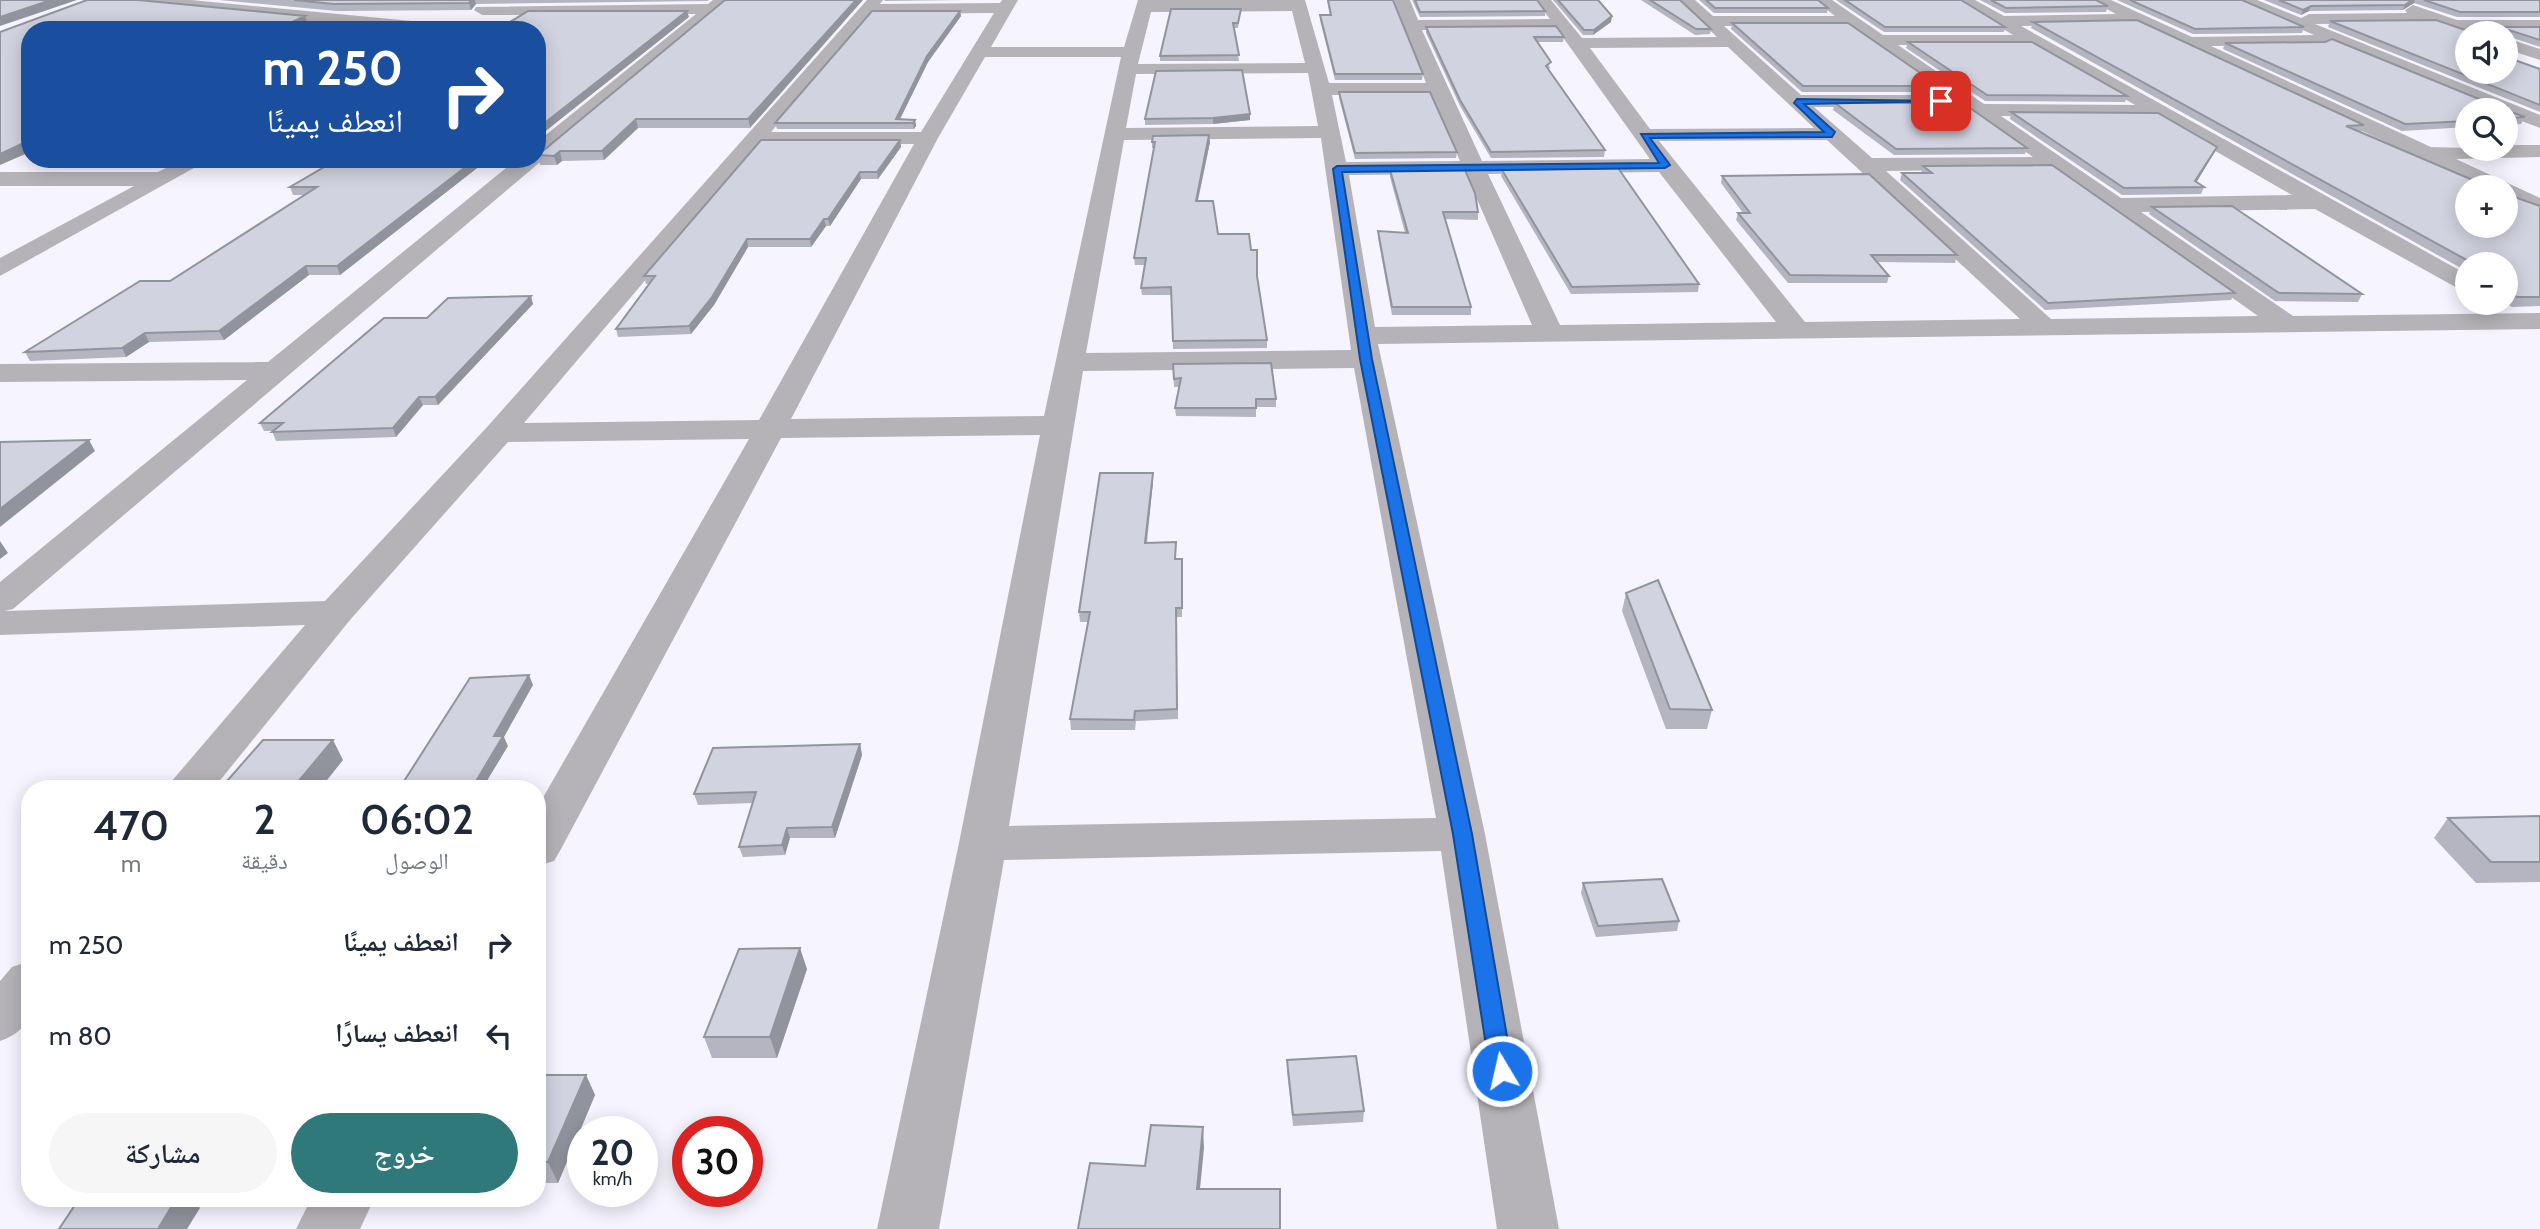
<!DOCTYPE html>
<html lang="ar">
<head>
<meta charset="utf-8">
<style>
	:root { --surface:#fff; --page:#f6f6f7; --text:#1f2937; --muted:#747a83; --accent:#30797b }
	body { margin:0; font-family:Cabin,"Noto Naskh Arabic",sans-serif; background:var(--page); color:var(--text); direction:rtl; height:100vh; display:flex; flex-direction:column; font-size:26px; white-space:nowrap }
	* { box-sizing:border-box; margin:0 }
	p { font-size:23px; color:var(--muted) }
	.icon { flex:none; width:38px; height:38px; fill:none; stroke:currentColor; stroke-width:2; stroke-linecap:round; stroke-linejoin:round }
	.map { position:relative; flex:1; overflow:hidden; direction:ltr }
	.side { position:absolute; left:21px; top:780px; width:525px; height:427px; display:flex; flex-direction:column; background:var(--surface); border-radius:28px; box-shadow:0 4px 18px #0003; direction:rtl }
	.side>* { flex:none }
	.top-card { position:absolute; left:21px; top:21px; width:525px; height:147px; border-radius:28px; box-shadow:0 4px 18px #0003; direction:rtl; background:#1a4fa0; color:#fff; overflow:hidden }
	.buttons { position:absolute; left:2455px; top:21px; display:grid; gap:14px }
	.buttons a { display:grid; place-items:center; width:63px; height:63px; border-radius:50%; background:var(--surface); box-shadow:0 4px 18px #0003; font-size:35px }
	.speed { position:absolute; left:567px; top:1116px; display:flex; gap:14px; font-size:35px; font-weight:700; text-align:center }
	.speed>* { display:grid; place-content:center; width:91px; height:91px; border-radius:50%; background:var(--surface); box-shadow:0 4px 18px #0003; line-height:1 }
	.speed small { font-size:18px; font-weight:400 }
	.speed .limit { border:10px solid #d22; background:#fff; color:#111 }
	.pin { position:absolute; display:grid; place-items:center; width:60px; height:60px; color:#fff; margin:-30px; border-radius:14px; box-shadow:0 4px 10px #0006 }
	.me { position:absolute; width:77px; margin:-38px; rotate:351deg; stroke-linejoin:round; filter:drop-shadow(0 0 5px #0008) }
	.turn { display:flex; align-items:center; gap:24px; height:147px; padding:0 28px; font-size:32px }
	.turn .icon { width:91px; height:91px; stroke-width:2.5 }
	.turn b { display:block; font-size:49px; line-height:60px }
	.eta { display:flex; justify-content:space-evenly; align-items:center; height:119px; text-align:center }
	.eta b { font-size:42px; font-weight:600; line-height:49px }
	.cta { display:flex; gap:14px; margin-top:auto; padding:14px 28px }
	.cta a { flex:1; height:80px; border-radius:42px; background:var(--accent); color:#fff; font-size:28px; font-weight:600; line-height:80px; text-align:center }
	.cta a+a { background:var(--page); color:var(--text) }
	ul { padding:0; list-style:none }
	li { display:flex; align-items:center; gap:21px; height:91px; padding:0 28px }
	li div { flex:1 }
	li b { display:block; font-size:26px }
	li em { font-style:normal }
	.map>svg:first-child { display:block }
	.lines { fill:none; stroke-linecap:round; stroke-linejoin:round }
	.street { fill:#b6b3b8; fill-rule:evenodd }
	.wall { fill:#b4b5c1 }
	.shaded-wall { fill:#92949d }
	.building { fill:#d1d3e0; stroke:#92949d; stroke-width:2 }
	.route { fill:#1a73e8; stroke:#114b97; stroke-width:2 }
</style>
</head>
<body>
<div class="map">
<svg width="2540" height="1229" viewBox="0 0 2540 1229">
	<rect width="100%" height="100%" fill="#f6f4ff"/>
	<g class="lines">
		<path class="street" d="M134,0H191L443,24L451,29L400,30L142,5Z
			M713,0H731L13,609L5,611L325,601L488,426L867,0H883L880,4L1000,3L1002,0H1018L991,47H1124L1138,0H1305L1329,83H1426L1394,0H1410L1418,20L1550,19L1535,0H1551L1582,38L1717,37L1678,0H1695L1713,16H1835L1814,0H1832L1883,35H2013L1956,0H1975L2004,16L2116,14L2090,0H2111L2192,37L2314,35L2235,0H2257L2301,18L2309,14L2407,13L2405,10L2413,5L2457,20H2540V30H2484L2486,33L2468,35L2434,23L2315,24L2540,115V128L2506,115V110H2494L2330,42L2323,45L2211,46L2431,147L2506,149V145H2540V157L2456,159L2540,198V214L2506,200V187H2481L2135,24L2021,26L2468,275V294L2315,209L2141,212L2293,316L2540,313V329L1378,344L1485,834L1559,1229H1497L1441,851L1004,860L939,1229H877L959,843L1040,435L781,438L561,849L554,861L537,866V808L749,439L508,442L350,620L213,789H165L305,625L0,635V582L247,380L0,382V364L268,362L517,159H537V142L696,14L482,15L474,10L476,7L708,4ZM1292,11L1305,63L1138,64L1151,12ZM994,13L921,132H771L872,14ZM1724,26H1848L1946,95H1801ZM1557,29L1650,159L1482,161L1422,30ZM1898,45H2031L2135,105L1984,104ZM1728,47L1814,128L1650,129L1590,48ZM985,57H1121L1044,416L791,419L938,138ZM1308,73L1318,126L1126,128L1136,74ZM1332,95H1431L1460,161L1346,162ZM1814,107H1962L2033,157L1872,158ZM2001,116L2156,117L2292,195L2121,198ZM1321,138L1351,350L1086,353L1124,140ZM1827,140L2020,319L1805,322L1659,141ZM761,144H914L759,420L524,423ZM2051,169L2258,316L2051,319L1886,171ZM1659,172L1776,322L1560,325L1488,174ZM1466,174L1532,325L1375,327L1349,175ZM1354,368L1436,818L1009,826L1083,371Z
			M2506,38L2540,49V60L2506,49Z
			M183,159H210L0,276V258L134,186H0V172H158Z
			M30,961C30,998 41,1027 0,1041V981L12,967Z
			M311,1199H374L360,1229H296Z"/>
	</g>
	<path class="wall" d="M219,0H709L707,1L476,4L471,10L337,11Z
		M725,0L750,128H638L604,160L562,161L557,165H540L538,155Z
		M884,0H966L885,1Z
		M1327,0H1393L1423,74L1422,80H1335L1320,20V15H1330Z
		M1412,0H1537L1545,11V16L1420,17Z
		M1553,0H1598L1611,22L1593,35H1583Z
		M1641,0H1680L1711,29L1710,34L1695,35Z
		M1699,0H1818L1828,8L1827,13H1714Z
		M1836,0H1961L2005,27L2004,32H1884Z
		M1980,0H2096L2108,6L2106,12L2005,13Z
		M2117,0H2242L2304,27L2302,33L2193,34Z
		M2264,0H2540V17H2457L2414,3L2403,10L2309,11L2301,15Z
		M1241,9L1238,28H1234L1239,61H1160V56Z
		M960,11L961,16L928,62L900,119L915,120L916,126L914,129H777L775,123Z
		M2330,21L2471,32L2540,27V47L2507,36L2468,33V72L2540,69V112L2328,27Z
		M2033,22L2364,125L2361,133L2468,187L2540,206V306L2512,307L2505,303H2506V264H2468V272L2031,28Z
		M1732,23L1939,86L1938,92H1802L1731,29Z
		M1426,27L1564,37L1563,42H1537L1550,68L1548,70L1605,150L1604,157L1491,158L1460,106L1426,33Z
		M2332,39L2496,106H2507L2508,111L2525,117L2521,124L2506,125V110H2468V127L2402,131L2223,49L2225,43L2325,42Z
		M1908,42L2127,96L2125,102L1985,101L1906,48Z
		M1339,92L1457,152L1456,158L1355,159L1339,98Z
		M1835,103L2027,148L2025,154L1894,155L1833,110Z
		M2011,112L2214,153L2196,182L2204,187L2201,194L2122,195L2010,119Z
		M1250,114V120L1213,124L1145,125V119Z
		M1209,135L1210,142L1198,201L1218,234L1251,250L1257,276L1267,340V348L1173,349L1172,295H1142L1141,288L1145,265H1135L1134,258L1154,148H1152V142Z
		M900,140L901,147L878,179H861L830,226H826L811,247H748L714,305L691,334L618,337L616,329L649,284H646L644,276Z
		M338,159H513L506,165H481L340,275H309L224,340L149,342L126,357L30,361L25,352L170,281L304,195H293L290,187Z
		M1923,166L2235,293L2231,300L2045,310L1900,180L1902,173H1921Z
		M1390,170L1478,212V220L1445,219L1471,307V315H1392L1378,238V231L1405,233L1390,177Z
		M1502,170L1699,284L1698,292L1571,294L1501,176Z
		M1722,176L1957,255L1955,263L1878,262L1889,276L1887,283H1788L1736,220L1738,213H1743L1721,183Z
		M2152,207L2362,294L2358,302L2275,301L2149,214Z
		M533,304L438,405H423L396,437L276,441L272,431H264L260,423L427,318Z
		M1173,364L1276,399V407H1256V417L1176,416L1175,408L1179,387H1174Z
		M1153,482L1147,543L1176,559H1182V617H1176L1178,719L1136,721L1135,730H1071L1070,719L1088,622H1080L1079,612Z
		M1626,593L1712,710L1707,729H1666L1622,611Z
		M860,744L862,755L835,838H790L785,855L743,857L739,847L753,803L698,805L694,794Z
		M2540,816V882L2476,883L2434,838L2448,818Z
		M1583,883L1679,921L1677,931L1596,937L1581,893Z
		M807,969L777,1058H712L704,1037Z
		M1287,1060L1364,1111L1363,1122L1293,1126L1287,1071Z
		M537,1075H586L595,1095L558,1183H537Z"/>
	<path class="shaded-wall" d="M51,0H77L0,26V17Z
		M471,0H475L476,4L471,10L469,3Z
		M856,0H863L750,128L748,119Z
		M2412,0H2415L2414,3L2403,10L2405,5Z
		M2311,6L2309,11L2301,15L2303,10Z
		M687,11L689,17L537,138V129Z
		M960,11L961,16L928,62L898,123L896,119L927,56Z
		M305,16L308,24L295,30H275Z
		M1612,16L1611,22L1593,35L1594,30Z
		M1250,114V120L1213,124V118Z
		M636,119L638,128L604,160L602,151Z
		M915,120L916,126L914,129L913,123Z
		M1209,135L1210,142L1196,208V201Z
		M30,140V152L0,165V154Z
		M900,140L901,147L878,179L877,172Z
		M2217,147L2214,153L2193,188L2195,181Z
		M560,151L562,161L557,165L554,156Z
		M476,159H479L481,165L340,275L337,266Z
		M504,159H513L506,165Z
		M860,172L861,179L830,226L828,219Z
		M824,219L826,226L811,247L810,239Z
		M747,239L748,247L714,305L691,334L689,326Z
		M306,266L309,275L224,340L219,331Z
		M531,296L533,304L438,405L435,397Z
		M145,333L149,342L126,357L122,348Z
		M419,397L423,405L396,437L393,428Z
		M89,440L95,451L0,527V509Z
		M1153,473V482L1145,553V543Z
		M0,541L8,553L0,559Z
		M529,675L533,685L504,737L508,746L482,789H473L472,788L494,736Z
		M333,740L343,760L320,789H292Z
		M860,744L862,755L835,838L832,827Z
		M787,828L790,838L785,855L782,845Z
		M800,948L807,969L777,1058L770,1037Z
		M586,1075L595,1095L558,1183L548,1162Z
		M1203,1127L1204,1148L1198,1209L1197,1189Z
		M176,1199H192L200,1208L187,1229H158Z"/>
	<path class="building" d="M0,0H51L0,17Z
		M87,0H138L305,16L275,30H30V140L0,154V32Z
		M294,0H471L469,3L334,4Z
		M725,0H856L748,119H636L602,151H560L554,156L538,155Z
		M1328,0H1393L1423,74H1335L1320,15H1331Z
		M1415,0H1537L1545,11L1420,12Z
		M1558,0H1598L1612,16L1594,30H1584Z
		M1650,0H1680L1711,29H1696Z
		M1706,0H1818L1828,8H1715Z
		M1845,0H1961L2005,27H1885Z
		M1991,0H2096L2108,6L2006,8Z
		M2130,0H2242L2304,27L2195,29Z
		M2279,0H2412L2405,5L2311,6L2303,10Z
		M2424,0H2540V12H2460Z
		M1171,9H1241L1238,23H1233L1239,55L1160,56Z
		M528,11H687L537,129V30H497Z
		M872,11H960L927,56L896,119L915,120L913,123H775Z
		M2137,20L2364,125L2346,126L2489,187H2468V226H2506V194L2540,206V297H2517L2506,291V264H2474L2033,22Z
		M2436,20L2471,32L2491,27H2540V40L2509,30L2506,32V42V33H2468V43H2464L2468,44V72H2506V57L2540,69V105L2330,21Z
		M1732,23H1848L1939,86H1803Z
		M1556,26L1564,37H1534L1551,62L1546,66L1605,150L1491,152L1460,100L1426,27Z
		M2332,39L2496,106H2507L2508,111L2525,117L2506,118V110H2468V121L2405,124L2225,43L2325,42Z
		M1908,42H2032L2127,96L1987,95Z
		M1242,70L1250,114L1213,118L1145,119L1156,71Z
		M1339,92H1430L1457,152L1355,153Z
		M1835,103H1963L2027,148L1896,149Z
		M2011,112L2158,113L2217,147L2195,181L2204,187L2124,188Z
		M1209,135L1196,201H1213L1218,234H1249L1251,250H1257V276L1267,340L1173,341L1171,287L1141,288L1146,258H1134L1155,142H1152L1153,136Z
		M761,140H900L877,172H860L828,219H824L810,239H747L712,297L689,326L616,329L655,276H644Z
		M338,159H476L337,266H306L219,331L145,333L122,348L25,352L140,281H170L317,187H290Z
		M2052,165L2235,293L2048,303L1902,173H1932L1923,166Z
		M1618,168L1699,284L1572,287L1502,170Z
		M1390,170H1465L1475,193L1478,212H1443L1471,307H1392L1378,231L1408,233Z
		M1869,174L1957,255H1871L1889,276L1790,275L1738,213H1750L1722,176Z
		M2232,206L2362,294L2279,293L2152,207Z
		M531,296L435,397H419L393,428L272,432L283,423H260L384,318H427L448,298Z
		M1271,363L1276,399H1256V408H1175L1181,378L1174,379L1173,364Z
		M89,440L0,509V442Z
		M1100,473H1153L1145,543L1176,542L1175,559H1182V608H1176L1177,709L1135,711L1134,720L1070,719L1090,612H1079Z
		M1658,580L1712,710L1670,709L1626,593Z
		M529,675L494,736H503L472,788L399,789L470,678Z
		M263,740H333L292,789H220Z
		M860,744L832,827L787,828L782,845L739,847L756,792L694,794L713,748Z
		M2540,816V862H2491L2448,818Z
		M1662,879L1679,921L1598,926L1583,883Z
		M800,948L770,1037H704L739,949Z
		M1356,1056L1364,1111L1293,1115L1287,1060Z
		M537,1075H586L548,1162H537Z
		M1151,1125L1203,1127L1197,1189H1280V1229H1078L1090,1163L1145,1166Z
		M79,1199H176L158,1229H59Z"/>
	<path class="route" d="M1797,99L1945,101L1804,104L1835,132L1832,137L1650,138L1670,165L1665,168L1342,172L1372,359L1472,834L1513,1071L1510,1078L1502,1081L1494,1078L1490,1071L1453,834L1360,359L1333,169L1337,166L1659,163L1641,134L1824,132L1794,103Z"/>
</svg>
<div class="buttons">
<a><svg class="icon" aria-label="sound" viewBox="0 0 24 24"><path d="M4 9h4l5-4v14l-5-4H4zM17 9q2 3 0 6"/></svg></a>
<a><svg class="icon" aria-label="search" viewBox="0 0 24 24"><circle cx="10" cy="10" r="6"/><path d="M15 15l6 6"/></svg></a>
<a>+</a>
<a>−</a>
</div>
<div class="speed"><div>20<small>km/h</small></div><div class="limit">30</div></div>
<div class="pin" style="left:1941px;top:101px;background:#d93025"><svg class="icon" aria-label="arrive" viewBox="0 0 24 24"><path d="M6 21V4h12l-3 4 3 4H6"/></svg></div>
<svg class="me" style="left:1502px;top:1071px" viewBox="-20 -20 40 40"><circle r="17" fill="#1a73e8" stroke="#fff" stroke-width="3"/><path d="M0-11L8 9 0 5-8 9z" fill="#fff"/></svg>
<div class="top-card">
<div class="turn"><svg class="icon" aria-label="right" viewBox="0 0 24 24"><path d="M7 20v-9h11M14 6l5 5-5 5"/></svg><div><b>250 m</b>انعطف يمينًا</div></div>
</div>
<section class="side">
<div class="eta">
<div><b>06:02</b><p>الوصول</p></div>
<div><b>2</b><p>دقيقة</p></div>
<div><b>470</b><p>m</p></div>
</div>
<ul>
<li><svg class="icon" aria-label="right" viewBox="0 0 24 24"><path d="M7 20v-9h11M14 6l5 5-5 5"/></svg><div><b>انعطف يمينًا</b></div><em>250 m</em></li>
<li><svg class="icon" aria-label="left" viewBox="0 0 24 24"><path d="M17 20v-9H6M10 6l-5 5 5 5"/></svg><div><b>انعطف يسارًا</b></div><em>80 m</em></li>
</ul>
<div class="cta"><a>خروج</a><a>مشاركة</a></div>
</section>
</div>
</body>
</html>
